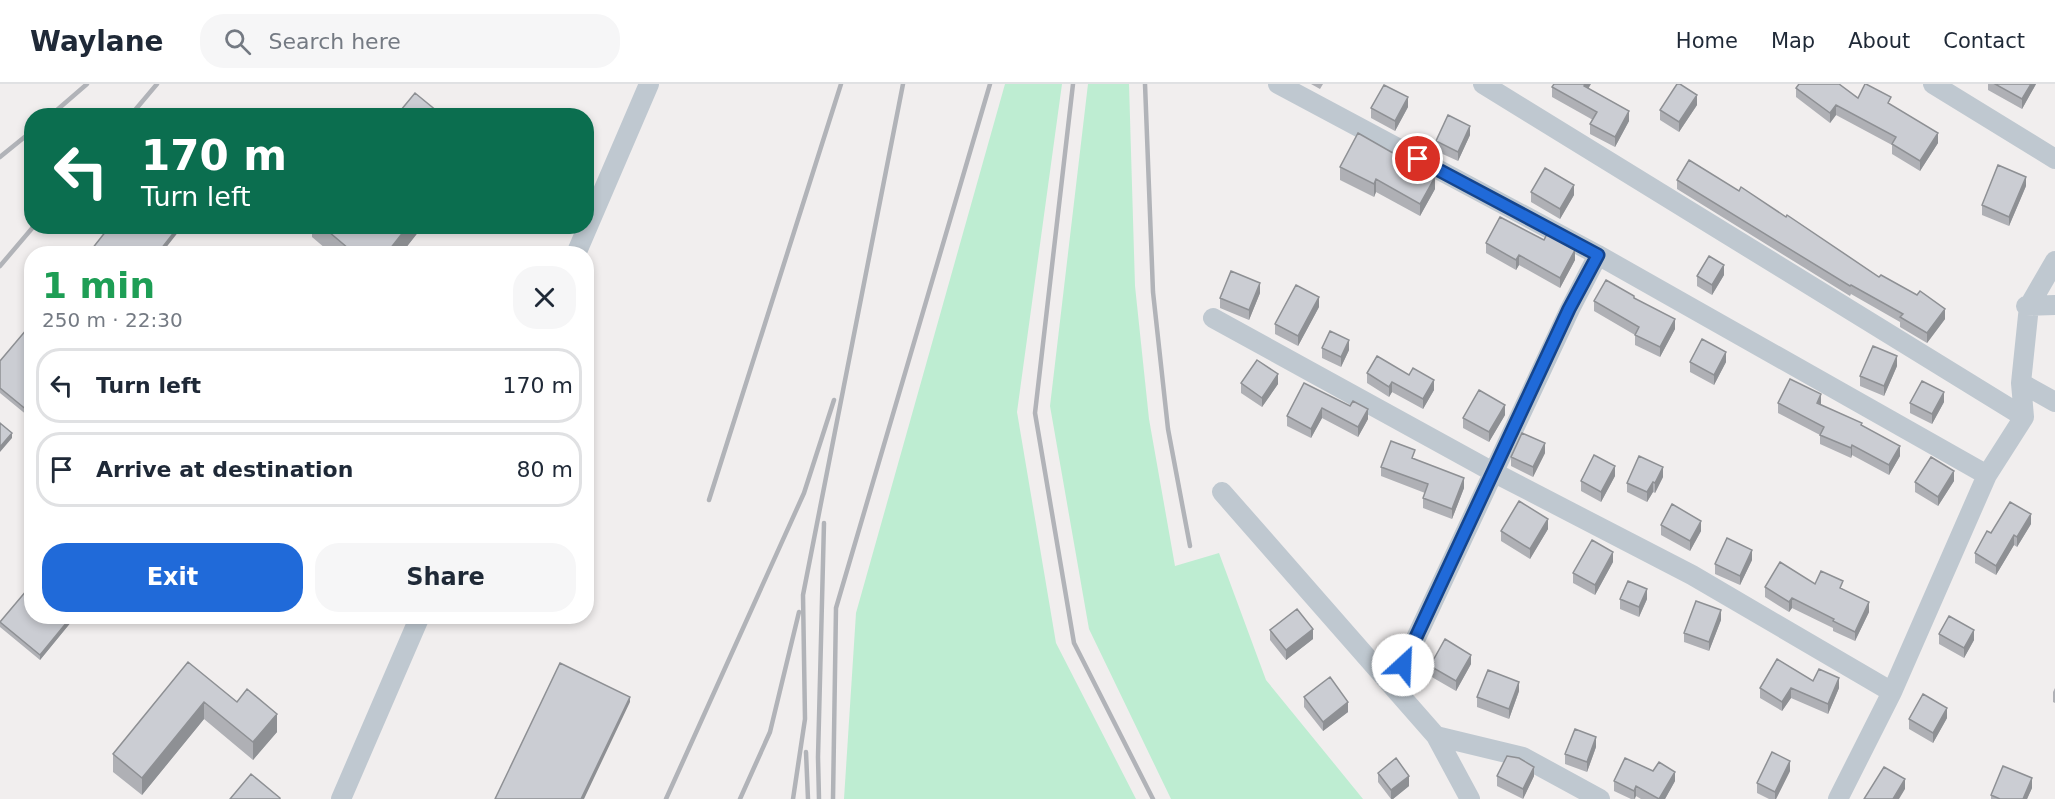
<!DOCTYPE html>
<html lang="en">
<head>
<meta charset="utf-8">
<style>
	:root { --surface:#fff; --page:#f6f6f7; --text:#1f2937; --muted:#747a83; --line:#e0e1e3; --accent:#206ad9 }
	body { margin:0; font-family:"DejaVu Sans",sans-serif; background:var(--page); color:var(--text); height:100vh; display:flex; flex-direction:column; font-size:22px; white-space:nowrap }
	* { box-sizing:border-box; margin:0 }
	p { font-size:20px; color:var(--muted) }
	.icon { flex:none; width:33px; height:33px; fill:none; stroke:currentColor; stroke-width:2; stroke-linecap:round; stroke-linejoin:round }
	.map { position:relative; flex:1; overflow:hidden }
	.panel { position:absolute; left:24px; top:162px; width:570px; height:378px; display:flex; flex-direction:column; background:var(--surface); border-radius:24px; box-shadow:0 3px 9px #0003 }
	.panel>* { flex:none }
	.hud { position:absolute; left:24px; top:24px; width:570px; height:126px; border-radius:24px; box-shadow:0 3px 9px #0003; background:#0b6e4f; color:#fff; overflow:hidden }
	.pin { position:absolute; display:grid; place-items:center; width:51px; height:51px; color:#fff; margin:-26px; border:3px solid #fff; border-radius:50%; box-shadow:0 2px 6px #0007 }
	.me { position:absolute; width:66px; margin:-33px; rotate:25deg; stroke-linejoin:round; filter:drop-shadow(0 0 4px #0008) }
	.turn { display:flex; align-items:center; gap:21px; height:126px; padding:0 18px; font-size:27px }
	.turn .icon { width:78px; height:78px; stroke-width:2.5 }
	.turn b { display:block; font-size:42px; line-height:51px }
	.round { display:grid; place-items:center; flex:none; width:63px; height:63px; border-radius:24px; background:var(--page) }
	.head { display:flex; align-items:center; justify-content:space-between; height:102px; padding:0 18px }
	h1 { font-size:36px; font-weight:600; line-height:45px; color:#1e9e55 }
	.cta { display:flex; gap:12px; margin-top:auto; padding:12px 18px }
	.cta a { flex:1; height:69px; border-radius:24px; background:var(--accent); color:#fff; font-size:24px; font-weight:600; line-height:69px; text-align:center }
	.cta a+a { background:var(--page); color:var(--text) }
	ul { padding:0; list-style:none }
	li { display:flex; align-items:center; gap:18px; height:75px; margin:0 12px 9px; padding:0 6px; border:3px solid var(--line); border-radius:24px }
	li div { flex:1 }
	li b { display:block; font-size:22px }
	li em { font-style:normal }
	header { display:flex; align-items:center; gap:36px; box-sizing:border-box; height:84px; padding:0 30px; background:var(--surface); border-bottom:2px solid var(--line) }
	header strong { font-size:28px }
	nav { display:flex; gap:33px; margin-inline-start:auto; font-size:21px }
	.search { width:420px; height:54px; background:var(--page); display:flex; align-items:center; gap:15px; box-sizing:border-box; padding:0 21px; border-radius:24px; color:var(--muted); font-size:22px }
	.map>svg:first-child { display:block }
	.green { fill:#beedd2 }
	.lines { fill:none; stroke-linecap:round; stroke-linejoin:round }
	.minor { stroke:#bfc8d0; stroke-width:20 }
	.rail { stroke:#b1b3b8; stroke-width:4.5 }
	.wall { fill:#afb0b5 }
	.shaded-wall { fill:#8e9094 }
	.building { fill:#cbcdd3; stroke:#8e9094; stroke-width:1.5 }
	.route-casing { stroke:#15458d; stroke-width:15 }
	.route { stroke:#206ad9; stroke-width:10 }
</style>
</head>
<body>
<header>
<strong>Waylane</strong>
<div class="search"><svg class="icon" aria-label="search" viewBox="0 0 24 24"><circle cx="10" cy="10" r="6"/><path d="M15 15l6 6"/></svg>Search here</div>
<nav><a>Home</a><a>Map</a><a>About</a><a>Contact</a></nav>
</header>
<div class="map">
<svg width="2055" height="715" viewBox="0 0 2055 715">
	<rect width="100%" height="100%" fill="#f1eeee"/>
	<path class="green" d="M1005,0H1062L1017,328L1056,559L1136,715H844L856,529Z
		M1088,0H1129L1135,202L1149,335L1175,482L1219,469L1266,596L1363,715H1171L1089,545L1050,322Z"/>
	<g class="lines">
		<path class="minor" d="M1278,0L1598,171L1987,391
			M1483,0L2024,333
			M1933,0L2055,75
			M576,170L649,0
			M2026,222L2055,221
			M1213,234L1493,388L1692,491L1892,608
			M2021,299L2055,318
			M1222,408L1393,603
			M1436,652L1523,673L1600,715
			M341,715L420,532
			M1470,715L1436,652L1393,603L1570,225L1598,171
			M1838,715L1892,608L1987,391L2024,333L2021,299L2029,222L2055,177"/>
		<path class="rail" d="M1073,0L1035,329L1074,559L1153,715
			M1145,0L1153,208L1168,345L1190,462
			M50,32L87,0
			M130,32L157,0
			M0,73L32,47
			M0,182L34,142
			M709,416L841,0
			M806,668L808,715
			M666,715L804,409L834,316
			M740,715L770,648L799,528
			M793,715L805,635L803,511L903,0
			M819,715L818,673L824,439
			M833,715L836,524L990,0"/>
	</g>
	<path class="wall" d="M1311,0H1323L1320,5Z
		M1988,0H2036L2022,25L1988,6Z
		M1552,3L1588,4L1629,37L1615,63L1590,50V40L1593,36L1552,13Z
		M1796,4L1891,21L1938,59L1920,87L1892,70V61L1836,31L1830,39L1796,13Z
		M1697,21L1679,48L1660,36V26Z
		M1408,23L1395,47L1371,34V24Z
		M1470,51L1458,77L1436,67V57Z
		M1340,83L1435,105L1420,132L1376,108L1374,113L1340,96Z
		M1677,96L1739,107L1786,133L1879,193L1917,211L1945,235L1927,259L1900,243V238L1851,210L1850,212L1677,105Z
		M2026,102L2009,142L1982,131V121Z
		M1531,108L1574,111L1560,135L1531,118Z
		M312,142H423L401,170H332L312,153Z
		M1486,159L1575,176L1560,204L1519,181L1516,186L1486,169Z
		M1724,191L1712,211L1697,202V192Z
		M1260,209L1249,236L1220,224V214Z
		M1594,217L1675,245L1660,273L1635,261V251L1594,227Z
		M1319,223L1298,262L1275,250V240Z
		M32,239L28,332L0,309V277Z
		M1322,264L1349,266L1341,283L1322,274Z
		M1690,278H1726L1714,301L1690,288Z
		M1897,282L1884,312L1860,302V292Z
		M1367,289L1434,306L1423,325L1392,308L1389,313L1367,299Z
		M1241,299L1278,300L1262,323L1241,309Z
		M1304,299L1350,322L1368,335L1358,353L1322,334L1311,354L1287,342V332Z
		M1944,318L1932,340L1910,329V319Z
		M1778,319L1821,320V321L1862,341L1900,372L1889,391L1852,371L1851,374L1820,360V351L1778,329Z
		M1505,331L1489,358L1463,344V334Z
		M1545,369L1533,393L1511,382V373Z
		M1415,375L1464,404L1452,435L1423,424V414L1425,409L1381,392V383Z
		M1615,392L1601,418L1581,407V397Z
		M1663,393L1655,409L1653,408L1647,418L1627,408V399Z
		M1954,397L1938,422L1915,408V398Z
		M2031,440L2017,463L2014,461L1996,491L1975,479V469L1991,449Z
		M1661,441L1701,447L1690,467L1661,451Z
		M1548,445L1530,475L1501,457V447Z
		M1752,476L1740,501L1715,490V480Z
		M1613,478L1595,511L1573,499V489Z
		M1815,500L1843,505L1869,528L1855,557L1833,547V544L1792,524L1789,528L1765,513V503Z
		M1620,515H1647L1639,533L1620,525Z
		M32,532H76L40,576L0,543V538Z
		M1721,536L1709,567L1684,558V549Z
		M1270,546L1313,555L1286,576L1270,556Z
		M1939,550L1974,556L1964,574L1939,560Z
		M188,578L237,618L277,648L253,676L204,635L142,711L113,688V670Z
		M1471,580L1456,607L1430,592V582Z
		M1760,604H1839L1828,630L1791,614L1782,627L1760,614Z
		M2055,604V619L2053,618V608Z
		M1519,607L1509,635L1477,623V613Z
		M1304,613L1348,628L1323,647L1304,623Z
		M1947,634L1933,659L1909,645V635Z
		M1596,663L1587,688L1565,680V670Z
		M1653,687L1675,697L1665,715H1641L1636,712L1635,715H1631L1614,707V697Z
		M1790,687L1776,715H1769L1757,709V699Z
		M1378,689L1409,702L1393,715H1391L1378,698Z
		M1497,692H1534L1523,715L1497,702Z
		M2032,704L2027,715H1991V711Z"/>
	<path class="shaded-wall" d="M1585,0H1591L1584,12V2Z
		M2031,0H2036L2022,25V15Z
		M1697,11V21L1679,48V38Z
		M1408,13V23L1395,47V37Z
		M1836,21V31L1830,39V29Z
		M1629,27V37L1615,63V53Z
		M1470,42V51L1458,77V68Z
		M1938,49V59L1920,87V77Z
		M1435,93V105L1420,132V120Z
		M2026,93V102L2009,142V133Z
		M1376,95V108L1374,113V100Z
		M1574,101V111L1560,135V125Z
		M179,142H183L161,170H157Z
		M408,142H423L401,170H386Z
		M1575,166V176L1560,204V194Z
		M1519,171V181L1516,186V176Z
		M1724,181V191L1712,211V201Z
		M1260,199V209L1249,236V226Z
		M1319,213V223L1298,262V252Z
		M1945,225V235L1927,259V249Z
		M1675,235V245L1660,273V263Z
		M1349,256V266L1341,283V273Z
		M1726,268V278L1714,301V291Z
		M1897,272V282L1884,312V302Z
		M1278,290V300L1262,323V314Z
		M1434,296V306L1423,325V315Z
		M1392,298V308L1389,313V303Z
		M1944,308V318L1932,340V330Z
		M1821,310V320L1817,329V319Z
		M1505,321V331L1489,358V348Z
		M32,322V327L28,332V327Z
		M1322,324V334L1311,354V345Z
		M1368,325V335L1358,353V343Z
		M12,349V354L0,368V363Z
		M1545,359V369L1533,393V383Z
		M1852,361V371L1851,374V364Z
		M1900,362V372L1889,391V381Z
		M1615,382V392L1601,418V408Z
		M1663,383V393L1655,409V399Z
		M1954,387V397L1938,422V413Z
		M1464,394V404L1452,435V425Z
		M1653,398V408L1647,418V408Z
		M2031,430V440L2017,463V453Z
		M1548,435V445L1530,475V465Z
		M1701,437V447L1690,467V457Z
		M2014,451V461L1996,491V482Z
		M1752,466V476L1740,501V492Z
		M1613,468V478L1595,511V501Z
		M1647,505V515L1639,533V523Z
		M1792,514V524L1789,528V518Z
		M1869,518V528L1855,557V548Z
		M1721,526V536L1709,567V558Z
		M72,532H76L40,576V571Z
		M1313,545V555L1286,576V566Z
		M1974,546V556L1964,574V564Z
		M1471,571V580L1456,607V597Z
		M1839,594V604L1828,630V620Z
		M1519,598V607L1509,635V625Z
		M1791,604V614L1782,627V618Z
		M630,613V618L584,715H581Z
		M204,618V635L142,711V694Z
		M1348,618V628L1323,647V638Z
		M1947,624V634L1933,659V649Z
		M277,630V648L253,676V658Z
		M1596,653V663L1587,688V678Z
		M1790,677V687L1776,715H1775V708Z
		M1534,683V692L1523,715V705Z
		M1675,688V697L1665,715H1659Z
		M1409,692V702L1393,715H1391V706Z
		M2032,694V704L2027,715H2023Z
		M1905,695V705L1899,715H1893Z
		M1636,702V712L1634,715V707Z"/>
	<path class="building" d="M1554,0H1585L1584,2L1629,27L1615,53L1590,40L1597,28L1552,3Z
		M1677,0H1680L1697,11L1679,38L1660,26Z
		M1799,0H1839L1858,14L1865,0H1866L1891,13L1888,19L1938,49L1920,77L1892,60L1896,53L1836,21L1830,29L1796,4Z
		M1995,0H2031L2022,15Z
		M1384,1L1408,13L1395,37L1371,24Z
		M415,9L443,32H396Z
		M1448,31L1470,42L1458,68L1436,57Z
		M1358,49L1435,93L1420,120L1376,95L1374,100L1340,83Z
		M1689,76L1739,107L1741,103L1786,133L1787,131L1879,193L1881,191L1917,211L1920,207L1945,225L1927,249L1900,233L1903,230L1851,201L1850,202L1677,96Z
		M1998,81L2026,93L2009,133L1982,121Z
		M1545,84L1574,101L1560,125L1531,108Z
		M1500,133L1544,156L1547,150L1575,166L1560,194L1519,171L1516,176L1486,159Z
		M110,142H179L157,170H88Z
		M322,142H408L386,170H355Z
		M1709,172L1724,181L1712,201L1697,192Z
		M1231,187L1260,199L1249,226L1220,214Z
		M1606,196L1634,212V214L1675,235L1660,263L1635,251L1639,243L1594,217Z
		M1296,201L1319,213L1298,252L1275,240Z
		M32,239V322L28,327L0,304V277Z
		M1330,247L1349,256L1341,273L1322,264Z
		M1702,255L1726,268L1714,291L1690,278Z
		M1873,262L1897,272L1884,302L1860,292Z
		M1377,272L1409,291L1413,284L1434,296L1423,315L1392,298L1389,303L1367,289Z
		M1257,276L1278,290L1262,314L1241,299Z
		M1790,295L1821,310L1817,319L1862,339L1861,341L1900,362L1889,381L1852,361L1851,364L1820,351L1824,343L1778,319Z
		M1922,297L1944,308L1932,330L1910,319Z
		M1304,299L1350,322L1353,317L1368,325L1358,343L1322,324L1311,345L1287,332Z
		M1479,306L1505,321L1489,348L1463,334Z
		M0,339L12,349L0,363Z
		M1522,349L1545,359L1533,383L1511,373Z
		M1391,357L1415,366L1412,374L1464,394L1452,425L1423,414L1428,400L1381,383Z
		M1594,371L1615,382L1601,408L1581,397Z
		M1639,372L1663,383L1655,399L1653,398L1647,408L1627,399Z
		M1931,373L1954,387L1938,413L1915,398Z
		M1519,417L1548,435L1530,465L1501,447Z
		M2010,418L2031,430L2017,453L2014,451L1996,482L1975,469L1987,447L1991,449Z
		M1672,420L1701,437L1690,457L1661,441Z
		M1727,454L1752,466L1740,492L1715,480Z
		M1592,456L1613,468L1595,501L1573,489Z
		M1780,478L1815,500L1821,487L1843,497L1840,504L1869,518L1855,548L1833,537L1834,535L1792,514L1789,518L1765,503Z
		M1628,497L1647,505L1639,523L1620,515Z
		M32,500V532H72L40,571L0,538Z
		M1696,517L1721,526L1709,558L1684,549Z
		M1297,525L1313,545L1286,566L1270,546Z
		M1949,532L1974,546L1964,564L1939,550Z
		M1445,555L1471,571L1456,597L1430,582Z
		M1777,575L1813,597L1819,585L1839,594L1828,620L1791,604L1782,618L1760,604Z
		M188,578L237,618L247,605L277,630L253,658L204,618L142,694L113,670Z
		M560,579L630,613L581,715H495Z
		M1488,586L1519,598L1509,625L1477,613Z
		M1330,593L1348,618L1323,638L1304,613Z
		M1923,610L1947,624L1933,649L1909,635Z
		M1575,645L1596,653L1587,678L1565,670Z
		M1772,668L1790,677L1775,708L1757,699Z
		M1507,672L1519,674L1534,683L1523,705L1497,692Z
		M1396,674L1409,692L1391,706L1378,689Z
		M1625,674L1653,687L1659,678L1675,688L1659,715L1636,702L1634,707L1614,697Z
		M2003,682L2032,694L2023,715H2000L1991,711Z
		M1884,683L1905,695L1893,715H1864Z
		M251,690L280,714V715H230Z"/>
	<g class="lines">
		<g class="route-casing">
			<path id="route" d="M1403,581L1569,225L1598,171L1418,75"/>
		</g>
		<use href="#route" class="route"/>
	</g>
</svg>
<div class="pin" style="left:1418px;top:75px;background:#d93025"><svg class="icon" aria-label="arrive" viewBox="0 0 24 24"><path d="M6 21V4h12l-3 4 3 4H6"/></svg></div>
<svg class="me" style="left:1403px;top:581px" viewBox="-20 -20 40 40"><circle r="19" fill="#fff"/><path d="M0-13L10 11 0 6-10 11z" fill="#206ad9"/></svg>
<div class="hud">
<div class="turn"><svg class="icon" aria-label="left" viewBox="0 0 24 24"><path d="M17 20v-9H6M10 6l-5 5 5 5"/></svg><div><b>170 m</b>Turn left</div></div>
</div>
<section class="panel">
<div class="head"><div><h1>1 min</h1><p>250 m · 22:30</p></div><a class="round"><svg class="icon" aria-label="close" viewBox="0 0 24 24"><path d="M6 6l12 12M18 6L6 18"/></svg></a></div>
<ul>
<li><svg class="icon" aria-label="left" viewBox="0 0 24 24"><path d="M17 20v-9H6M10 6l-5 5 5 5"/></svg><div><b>Turn left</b></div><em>170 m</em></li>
<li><svg class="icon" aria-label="arrive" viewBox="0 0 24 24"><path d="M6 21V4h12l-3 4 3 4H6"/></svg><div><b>Arrive at destination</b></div><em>80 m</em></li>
</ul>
<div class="cta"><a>Exit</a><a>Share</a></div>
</section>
</div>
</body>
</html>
